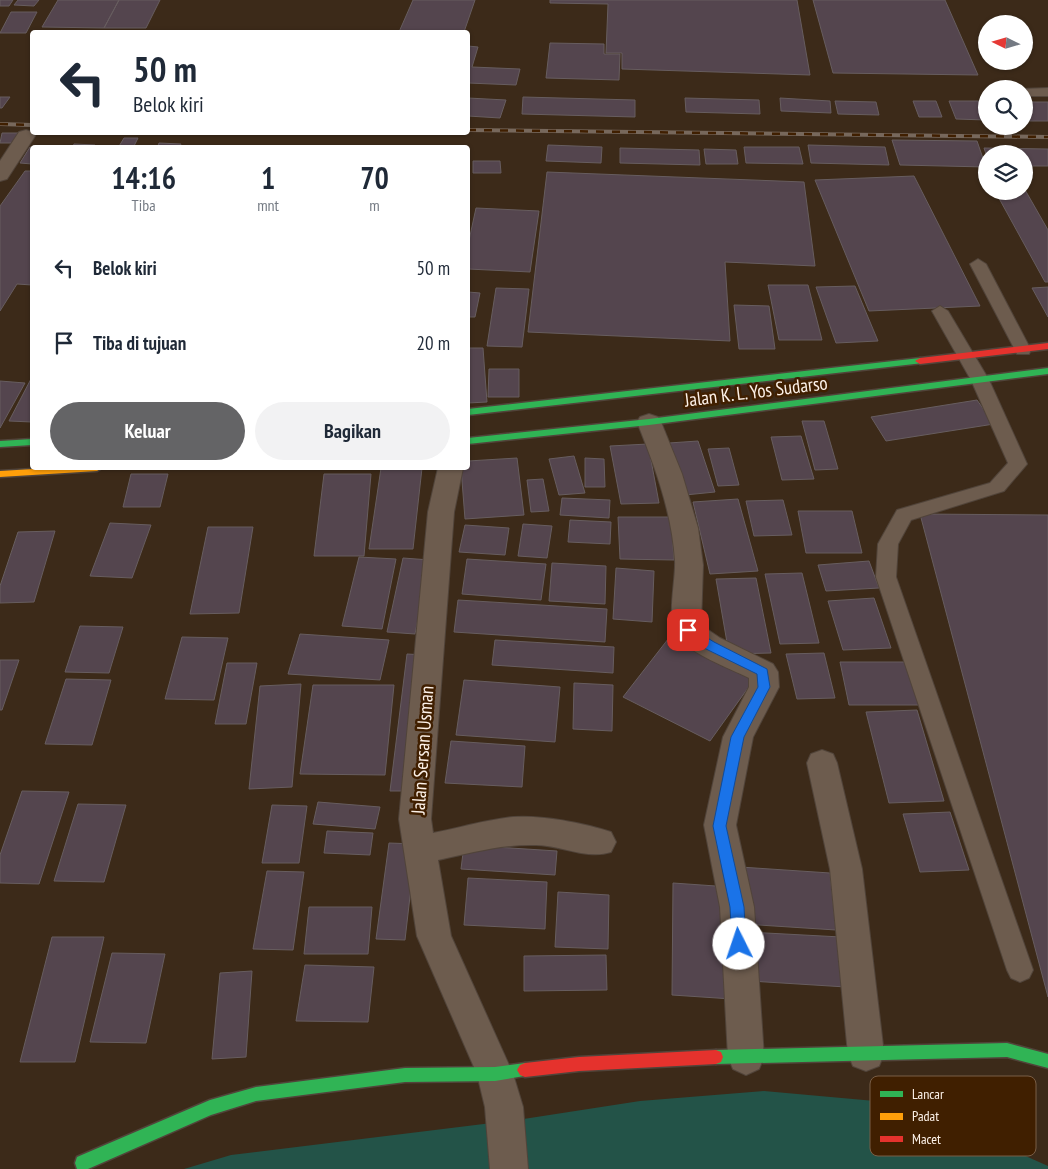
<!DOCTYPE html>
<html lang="id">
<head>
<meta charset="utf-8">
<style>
	:root { --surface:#fff; --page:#f2f2f3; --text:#1f2937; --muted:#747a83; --accent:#646466 }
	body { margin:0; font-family:"PT Sans Narrow",sans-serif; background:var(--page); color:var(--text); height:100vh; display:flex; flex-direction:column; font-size:19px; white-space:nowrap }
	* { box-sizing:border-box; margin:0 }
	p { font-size:16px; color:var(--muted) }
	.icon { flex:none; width:28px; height:28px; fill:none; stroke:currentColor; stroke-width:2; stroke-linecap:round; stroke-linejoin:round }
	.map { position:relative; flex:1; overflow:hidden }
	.details { position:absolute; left:30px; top:145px; width:440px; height:325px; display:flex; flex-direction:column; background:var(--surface); border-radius:5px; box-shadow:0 1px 4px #0004 }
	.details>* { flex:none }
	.guide { position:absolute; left:30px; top:30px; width:440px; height:105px; border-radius:5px; box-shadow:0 1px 4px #0004; background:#fff; color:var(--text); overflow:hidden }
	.needle { width:32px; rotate:275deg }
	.tools { position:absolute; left:978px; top:15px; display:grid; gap:10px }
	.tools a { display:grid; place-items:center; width:55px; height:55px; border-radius:50%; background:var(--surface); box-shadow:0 1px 4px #0004; font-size:25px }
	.pin { position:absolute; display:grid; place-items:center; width:42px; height:42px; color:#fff; margin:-21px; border-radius:10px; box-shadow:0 2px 8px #0006 }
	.me { position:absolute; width:55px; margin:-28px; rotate:356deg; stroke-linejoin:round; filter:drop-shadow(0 0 4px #0008) }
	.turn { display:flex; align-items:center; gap:18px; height:105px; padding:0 20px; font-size:22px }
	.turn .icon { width:65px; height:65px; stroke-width:2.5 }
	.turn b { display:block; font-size:35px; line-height:42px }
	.eta { display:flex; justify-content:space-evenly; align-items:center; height:85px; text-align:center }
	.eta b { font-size:30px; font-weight:700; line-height:35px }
	.action { display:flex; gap:10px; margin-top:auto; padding:10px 20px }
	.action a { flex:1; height:58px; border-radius:30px; background:var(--accent); color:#fff; font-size:20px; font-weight:700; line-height:58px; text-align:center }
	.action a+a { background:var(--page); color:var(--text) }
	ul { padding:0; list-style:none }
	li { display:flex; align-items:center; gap:15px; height:75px; padding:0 20px }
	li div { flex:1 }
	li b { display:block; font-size:19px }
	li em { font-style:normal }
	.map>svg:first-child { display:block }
	.water { fill:#235348 }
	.building { fill:#54454e; stroke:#675d5f }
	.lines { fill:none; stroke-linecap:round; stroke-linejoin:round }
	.lane-casing { stroke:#51443a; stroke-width:2 }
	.street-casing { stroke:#51443a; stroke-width:2 }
	.fast-casing { stroke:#51443a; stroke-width:3 }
	.slow-casing { stroke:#51443a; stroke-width:3 }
	.jam-casing { stroke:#51443a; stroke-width:3 }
	.lane { fill:#6d5c4e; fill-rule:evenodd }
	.street { fill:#6d5c4e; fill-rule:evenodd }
	.fast { fill:#30b455; fill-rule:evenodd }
	.slow { fill:#ff9f0a; fill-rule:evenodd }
	.jam { fill:#e5322d; fill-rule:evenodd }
	.rail-casing { stroke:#77685c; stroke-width:4 }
	.rail { stroke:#401f00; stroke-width:2.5; stroke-dasharray:8; stroke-linecap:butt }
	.route { fill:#1a73e8; stroke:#114b97 }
	.labels { text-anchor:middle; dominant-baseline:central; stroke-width:5; stroke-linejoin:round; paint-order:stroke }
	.street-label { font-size:19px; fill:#fdf2e9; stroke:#401f00 }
	.key { fill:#401f00; stroke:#795e46; stroke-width:1 }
	.key-label { font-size:14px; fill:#fdf2e9 }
</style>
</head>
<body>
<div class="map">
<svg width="1048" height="1169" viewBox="0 0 1048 1169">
	<rect width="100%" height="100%" fill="#3c2a19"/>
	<path class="water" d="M764,1091L875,1101L981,1136L1048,1166V1169H184L231,1155L517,1120L640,1101Z"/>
	<path class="building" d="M0,0H13L9,6H0Z
		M18,0H39L34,6L14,5Z
		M58,0H119L104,28L42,27Z
		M119,0H160L146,28H104Z
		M413,0H475L464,32H399Z
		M550,0H797L810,75L622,69V53H606L608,4L550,3Z
		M813,0H945L978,75L833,73Z
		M11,12H37L26,33H0Z
		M550,43L604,44V54H620L619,80L546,78Z
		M468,46L478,47L472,67L520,69L516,85L468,83Z
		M0,97H10L2,108H0Z
		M523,97L635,100V117L522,114Z
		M468,98L506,100L500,118L468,116Z
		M685,98L759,100L760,114L686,112Z
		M780,98L830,101L831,113L781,111Z
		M835,101L876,102L879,115L838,114Z
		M913,101H936L942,117H919Z
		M949,101H986V120L956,119Z
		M1024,102H1048V121H1024Z
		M2,133H18L12,143H0Z
		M124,138H138L133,148H118Z
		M892,140L977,141L986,167L900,165Z
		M159,143L181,144L179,148H157Z
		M74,144L95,145L94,148H72Z
		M548,145L602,147L601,163L546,161Z
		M808,145L885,147L889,165L811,163Z
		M30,147L35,148H32V164L20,163Z
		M744,147H799L803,164L746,163Z
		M620,148L699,150L700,165L620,163Z
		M984,148L1048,149V166H1024V154H986Z
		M704,149L736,150L738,164H706Z
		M473,161H500L501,173H473Z
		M25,171H32V285L17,284L0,311V206Z
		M547,172L804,182L815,266L725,262L730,341L528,332Z
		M914,176L980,306L869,311L815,180Z
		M1024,188L1048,230V282H1045L995,191H1024Z
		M476,208L539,211L530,272L468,269V245Z
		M768,285H808L822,340H779Z
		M855,286L878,341L836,343L816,287Z
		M1048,287V317L1032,288Z
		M496,288L529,289L522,347L487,346Z
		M468,292L480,293L475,317H468Z
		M734,305L769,306L775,349H739Z
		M468,348H483L487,402L468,403Z
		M489,369H519V397H488Z
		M32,377V422L9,421Z
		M0,381L25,383L0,428Z
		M977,400L994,424L886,441L871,417Z
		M802,421H824L838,469L815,470Z
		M801,436L814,479L782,480L771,437Z
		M698,441L715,492L685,495L669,443Z
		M648,444L659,503L621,504L610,446Z
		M729,448L739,485L718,486L708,449Z
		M574,456L585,493L559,495L549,459Z
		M517,458L524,515L465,519L461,468H468V461Z
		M585,458L604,459L605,487H585Z
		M381,468H422L413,549H369Z
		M131,474H168L160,507H123Z
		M324,474H371L364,556H314Z
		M543,479L549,511L531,512L527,480Z
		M562,498L610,500L609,518L560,515Z
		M738,499L758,571L710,574L693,502Z
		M783,500L792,535L754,536L746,501Z
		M798,511H852L862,553H806Z
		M920,514L1048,515V997Z
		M618,517H671L674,560L620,559Z
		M570,520L611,522L610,544L568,542Z
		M110,523L151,525L132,578L90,576Z
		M523,524L552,526L547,558L518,556Z
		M465,525L509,528L505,555L459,552Z
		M208,527H253L239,613L190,614Z
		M55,531L34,602L0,603V586L18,532Z
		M359,557L396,559L382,629L342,626Z
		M403,558L430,560L415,634L387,632Z
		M467,559L546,564L541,600L462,594Z
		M869,561L879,588L826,591L818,565Z
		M552,563L606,566L605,604L549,601Z
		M616,568L654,571L652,622L613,619Z
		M802,573L819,643L780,644L765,574Z
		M756,578L771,653L729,654L716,579Z
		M874,598L891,648L843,650L828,601Z
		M458,600L607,609L605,642L454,632Z
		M80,626L123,627L109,673L65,672Z
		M300,634L389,640L380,680L288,674Z
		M672,634L758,674L710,741L623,697Z
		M182,637L228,638L214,700L165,699Z
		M495,640L614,647L613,673L492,665Z
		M824,653L835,698L797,699L786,654Z
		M407,654L426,655L412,791H390Z
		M0,660H19L2,710H0Z
		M840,662H908L919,705H849Z
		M227,663H257L246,724H215Z
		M66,679L111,680L92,745L45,744Z
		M464,680L560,687L555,742L456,735Z
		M574,683L613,685L612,731L573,729Z
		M301,684L292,787L249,789L260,686Z
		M313,685H394L385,775L300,774Z
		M917,710L944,801L889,803L866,712Z
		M451,741L525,746L522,787L445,783Z
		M22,791L69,792L39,884L0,883V855Z
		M318,802L380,807L375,829L313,824Z
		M78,804L126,805L104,882L54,881Z
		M272,805L307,806L299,863H262Z
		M950,812L969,870L920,872L903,814Z
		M327,831L373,833L370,855L324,853Z
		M389,843L416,844L405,940L376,939Z
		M464,845L557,851L555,875L461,869Z
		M740,867L830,873L836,930L743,924Z
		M267,871L304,872L293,950L253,949Z
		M468,878L547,882L545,929L464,925Z
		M673,883L730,887L732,999L672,995Z
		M558,892L609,895L608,949L555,947Z
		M309,907H372L368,954H304Z
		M747,932L841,937L846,987L750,981Z
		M52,937H104L75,1062H20Z
		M112,953L165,954L146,1043L90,1042Z
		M606,955L607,990L524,991V956Z
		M305,965L374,967L368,1022L296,1021Z
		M252,971L246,1057L212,1059L220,973Z"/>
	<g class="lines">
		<g class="lane-casing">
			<path id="lane" d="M1048,88V96H1024V89H1021Z
				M978,259L986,264L1031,350L1029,354H1017L1015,350L970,264Z
				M940,306L948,311L989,380L1027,464L1004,491L911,520L898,544L896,577L1033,970L1029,978L1020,982L1011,978L1007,970L876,577L878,544L897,510L990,483L1008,463L971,380L932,311Z"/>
		</g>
		<g class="street-casing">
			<path id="street" d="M26,130L32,132L35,136L7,179L0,181V161L19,132Z
				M649,414L658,417L661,422L682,474L698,528L703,565L701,625L720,638L773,664L778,672L779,687L753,737L736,825L754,907L764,1057L759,1069L746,1075L733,1069L728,1057L720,907L704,825L723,737L749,687V678C729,668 690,654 677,636C666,619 676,581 675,561C672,512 655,467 637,422L640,417Z
				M438,468H463L454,512L431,819L433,833C459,828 486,820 513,817C542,815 584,823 611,832L616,842L611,852C587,860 561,845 536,845C503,844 470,853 438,860L451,936L513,1074L523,1107L528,1169H490L485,1107L477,1074L417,936L399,819L428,512Z
				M822,750L833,754L837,763L862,869L884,1054L879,1066L866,1071L853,1066L848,1054L830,869L807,763L811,754Z"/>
		</g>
		<g class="fast-casing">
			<path id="fast" d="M920,358L923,359V363L468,415V409Z
				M1048,368V374L649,425L468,444V438L649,419Z
				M32,439V445L0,447V441Z
				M1007,1043L1048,1054V1068L1007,1057L716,1064L711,1062L709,1057L711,1052L716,1050Z
				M525,1063L530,1065L533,1070L530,1075L495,1081L405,1082L256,1101L211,1115L88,1169H77L75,1163L77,1157L210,1100L256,1087L405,1068L495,1067Z"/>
		</g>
		<g class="slow-casing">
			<path id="slow" d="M50,468H102L97,471L0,477V471Z"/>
		</g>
		<g class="jam-casing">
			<path id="jam" d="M1048,343V349L920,364L915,361L920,358Z
				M716,1050L721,1052L723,1057L721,1062L716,1064L579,1071L525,1077L520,1075L517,1070L520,1065L525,1063L579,1057Z"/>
		</g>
		<use href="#lane" class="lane"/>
		<use href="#street" class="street"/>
		<use href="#fast" class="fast"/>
		<use href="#slow" class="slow"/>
		<use href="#jam" class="jam"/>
		<g class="rail-casing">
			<path id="rail" d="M0,124L32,125
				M468,130L1048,137"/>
		</g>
		<use href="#rail" class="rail"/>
	</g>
	<path class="route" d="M688,626L714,642L767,669L770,687L744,737L726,826L744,907L746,944L744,949L739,951L734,949L732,944L730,907L713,826L731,737L758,687L757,674L706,649L684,633V627Z"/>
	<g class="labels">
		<g class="street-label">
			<text transform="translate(756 391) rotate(-7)">Jalan K. L. Yos Sudarso</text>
			<text transform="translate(422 750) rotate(-86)">Jalan Sersan Usman</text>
		</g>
	</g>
	<rect x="870" y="1076" width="166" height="80" rx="8" class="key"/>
	<rect x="880" y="1091" width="23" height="6" fill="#30b455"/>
	<rect x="880" y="1113" width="23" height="7" fill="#ff9f0a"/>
	<rect x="880" y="1136" width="23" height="6" fill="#e5322d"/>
	<g class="key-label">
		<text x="912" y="1099">Lancar</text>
		<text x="912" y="1121">Padat</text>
		<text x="912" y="1144">Macet</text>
	</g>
</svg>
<div class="tools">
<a><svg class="needle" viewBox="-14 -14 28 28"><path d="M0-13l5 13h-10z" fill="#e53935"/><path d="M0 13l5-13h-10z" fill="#747a83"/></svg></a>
<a><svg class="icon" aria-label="search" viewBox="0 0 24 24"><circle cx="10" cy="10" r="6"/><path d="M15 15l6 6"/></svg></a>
<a><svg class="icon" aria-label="layers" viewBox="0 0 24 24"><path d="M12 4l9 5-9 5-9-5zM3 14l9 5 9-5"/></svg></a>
</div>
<div class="pin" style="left:688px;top:630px;background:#d93025"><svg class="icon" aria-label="arrive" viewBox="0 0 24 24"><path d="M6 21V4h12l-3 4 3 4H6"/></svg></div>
<svg class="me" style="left:739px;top:944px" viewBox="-20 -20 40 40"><circle r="19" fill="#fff"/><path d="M0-13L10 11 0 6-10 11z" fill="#1a73e8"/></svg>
<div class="guide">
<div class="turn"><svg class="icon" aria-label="left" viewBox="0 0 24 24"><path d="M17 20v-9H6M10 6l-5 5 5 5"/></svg><div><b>50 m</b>Belok kiri</div></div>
</div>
<section class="details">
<div class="eta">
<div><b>14:16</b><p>Tiba</p></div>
<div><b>1</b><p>mnt</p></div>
<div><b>70</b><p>m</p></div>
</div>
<ul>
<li><svg class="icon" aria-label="left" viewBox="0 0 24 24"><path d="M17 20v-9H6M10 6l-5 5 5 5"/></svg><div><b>Belok kiri</b></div><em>50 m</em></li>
<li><svg class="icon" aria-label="arrive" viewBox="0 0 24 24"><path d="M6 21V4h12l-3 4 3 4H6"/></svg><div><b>Tiba di tujuan</b></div><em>20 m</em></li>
</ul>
<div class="action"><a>Keluar</a><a>Bagikan</a></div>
</section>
</div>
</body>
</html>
